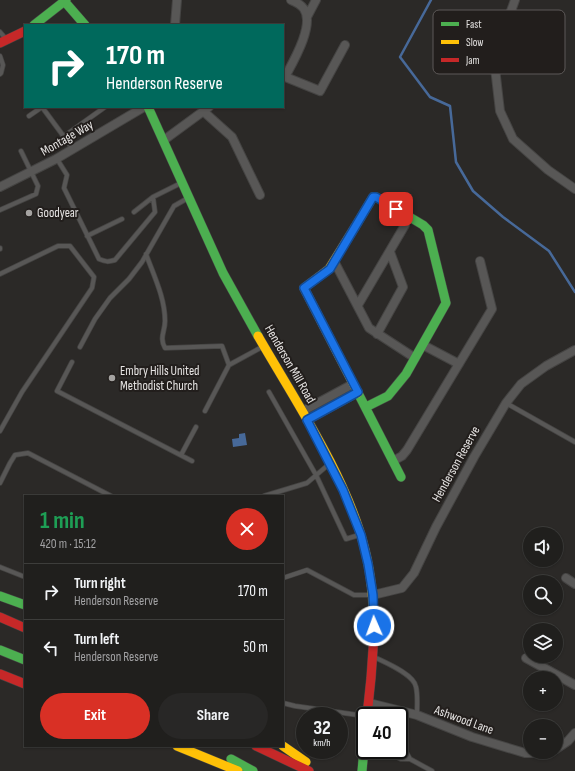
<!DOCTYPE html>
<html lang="en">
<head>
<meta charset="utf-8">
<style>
	:root { --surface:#201f1d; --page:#282726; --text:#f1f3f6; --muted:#a2a2a4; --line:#3d3d3b; --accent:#d93025 }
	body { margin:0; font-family:"Sofia Sans Condensed",sans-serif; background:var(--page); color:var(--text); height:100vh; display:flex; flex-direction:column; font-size:15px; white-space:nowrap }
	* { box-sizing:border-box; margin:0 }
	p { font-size:13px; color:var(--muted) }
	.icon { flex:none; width:22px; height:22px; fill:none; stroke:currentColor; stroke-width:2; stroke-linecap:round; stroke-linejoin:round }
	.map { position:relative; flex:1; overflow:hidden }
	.details { position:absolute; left:24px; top:495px; width:260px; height:252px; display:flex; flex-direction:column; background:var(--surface); border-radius:0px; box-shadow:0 1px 3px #0004,0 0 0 1px var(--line) }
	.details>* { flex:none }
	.guide { position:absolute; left:24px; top:24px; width:260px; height:84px; border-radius:0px; box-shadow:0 1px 3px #0004,0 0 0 1px var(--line); background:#00695c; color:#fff; overflow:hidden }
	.fabs { position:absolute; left:523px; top:527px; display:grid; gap:8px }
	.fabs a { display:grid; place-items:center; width:40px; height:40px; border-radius:50%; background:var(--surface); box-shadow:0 1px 3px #0004,0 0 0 1px var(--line); font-size:20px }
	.speed { position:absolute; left:296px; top:707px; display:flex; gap:8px; font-size:20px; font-weight:700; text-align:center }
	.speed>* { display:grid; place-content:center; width:52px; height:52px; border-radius:50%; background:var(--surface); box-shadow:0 1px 3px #0004,0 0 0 1px var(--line); line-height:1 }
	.speed small { font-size:10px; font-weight:400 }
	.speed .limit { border:2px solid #111; border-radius:6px; background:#fff; color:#111 }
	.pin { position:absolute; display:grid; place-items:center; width:34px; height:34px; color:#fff; margin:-17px; border-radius:8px; box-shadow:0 2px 6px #0006 }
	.me { position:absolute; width:44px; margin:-22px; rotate:358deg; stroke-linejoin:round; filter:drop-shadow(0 0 3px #0008) }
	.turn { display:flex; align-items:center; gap:14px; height:84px; padding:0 16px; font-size:18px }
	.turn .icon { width:52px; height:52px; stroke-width:2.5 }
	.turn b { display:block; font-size:28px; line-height:34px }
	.round { display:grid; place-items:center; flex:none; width:42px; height:42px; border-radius:21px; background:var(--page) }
	.summary { display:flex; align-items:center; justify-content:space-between; height:68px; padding:0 16px }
	h1 { font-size:24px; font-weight:700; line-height:30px; color:#1e9e55 }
	.button { display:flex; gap:8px; margin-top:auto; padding:8px 16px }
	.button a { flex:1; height:46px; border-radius:24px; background:var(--accent); color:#fff; font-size:16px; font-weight:700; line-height:46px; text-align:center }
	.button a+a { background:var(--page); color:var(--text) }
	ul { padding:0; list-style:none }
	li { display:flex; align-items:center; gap:12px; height:56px; padding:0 16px; border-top:1px solid var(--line) }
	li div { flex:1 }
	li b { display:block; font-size:15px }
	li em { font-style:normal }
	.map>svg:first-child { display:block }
	.water { fill:#476999 }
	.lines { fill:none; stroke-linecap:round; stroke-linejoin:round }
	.stream { stroke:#476999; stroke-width:2.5 }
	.lane-casing { stroke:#454443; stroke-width:5.5 }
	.street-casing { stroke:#454443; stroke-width:10 }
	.fast-casing { stroke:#454443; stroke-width:10 }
	.slow-casing { stroke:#454443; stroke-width:10 }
	.jam-casing { stroke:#454443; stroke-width:10 }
	.lane { stroke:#585756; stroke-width:4 }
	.street { stroke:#585756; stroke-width:8 }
	.fast { stroke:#4caf50; stroke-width:9 }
	.slow { stroke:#ffc107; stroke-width:9 }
	.jam { stroke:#c62828; stroke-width:9 }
	.route-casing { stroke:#114b97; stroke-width:10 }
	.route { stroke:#1a73e8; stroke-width:7 }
	.poi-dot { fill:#a5a3a1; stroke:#221e1c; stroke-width:1.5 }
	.labels { text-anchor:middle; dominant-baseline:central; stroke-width:4; stroke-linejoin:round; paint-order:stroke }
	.street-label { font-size:13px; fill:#e6e4e3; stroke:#221e1c }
	.poi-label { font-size:13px; fill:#e6e4e3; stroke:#221e1c; text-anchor:start }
	.key { fill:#221e1c; stroke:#5d5958; stroke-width:1 }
	.key-label { font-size:11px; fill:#e6e4e3 }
</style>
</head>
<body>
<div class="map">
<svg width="575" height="771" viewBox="0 0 575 771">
	<rect width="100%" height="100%" fill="#2b2927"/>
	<path class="water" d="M245,433L247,445L233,447L232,439L239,438V434Z"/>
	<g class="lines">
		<path class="stream" d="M431,0L400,57L430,97L450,106L456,162L473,191L503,217L549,251L575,292"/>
		<g class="lane-casing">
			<path id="lane" d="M0,32L6,39
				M0,56L3,65L1,73L0,74
				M42,107L73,149
				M29,116L42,107
				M63,137L105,107
				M57,159L67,175L64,188L99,259C106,262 108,262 115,260L155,212L153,197
				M0,210L36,194L38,186L21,151
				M134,212L153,197L181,183
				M87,236L122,219
				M0,248V249
				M146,254C154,276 165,298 165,321C165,332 159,337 165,348L222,346L229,365
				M0,274L58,246H70L94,277L92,288L22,392L0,431
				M80,347L95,319L110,298L129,279L142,262L174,206L188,198
				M72,362L57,391L192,461
				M269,392L316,475L346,539L359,535
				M506,403L575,442
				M205,411L229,365L262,347
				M181,455L196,427
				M0,483L10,463L15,455L28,453L111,496
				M264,496L307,483L328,465
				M0,567L25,577
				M283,578L307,570L354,595H371
				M374,657C384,662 414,674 416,687C418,695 417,706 417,715
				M283,703L295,706L365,716
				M399,747L405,750L410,759L432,771
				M382,750L401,759H410"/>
		</g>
		<g class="street-casing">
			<path id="street" d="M515,0L499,44L495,68L500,111L513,139L548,170L575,189
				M307,17L316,0
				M175,25L177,0
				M283,76L320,91L345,45
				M285,77C293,62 315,25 304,9C301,4 296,2 291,0
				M203,111L232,137L260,195
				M164,140L209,107
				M0,187L56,159L144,107
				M334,261L369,328L415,358
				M358,305L405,225
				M377,334L403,287L390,252
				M423,345L459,364
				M303,411L353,384
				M307,420L358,392
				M393,461L402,456L407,450L492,309L480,261
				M566,578L575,584
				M373,595L402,588L414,573L436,527L474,457L506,403L521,384L546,366L575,350
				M526,658L575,685
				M369,703L417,715L472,737L525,753H548L550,752
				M556,749L568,741L575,733"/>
		</g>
		<g class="fast-casing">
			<path id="fast" d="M65,2L85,25
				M34,25L66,0
				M148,107L223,273L258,336
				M355,227L373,197H376L423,225L428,230L446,303L406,374L388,396L366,407
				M358,393L401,477
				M0,596L25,605
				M0,650L25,660
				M231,759L253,771
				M362,771L365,738"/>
		</g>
		<g class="slow-casing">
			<path id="slow" d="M355,227L329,269L304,288L358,393
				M258,336C296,402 347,477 365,550C372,578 374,606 374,635
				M177,746L238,771
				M283,746L306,762"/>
		</g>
		<g class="jam-casing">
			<path id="jam" d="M0,43L25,31
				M0,617L25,628
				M0,674L25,684
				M367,716L371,678L374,635
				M256,746L309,771"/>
		</g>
		<use href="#lane" class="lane"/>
		<use href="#street" class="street"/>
		<use href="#fast" class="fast"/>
		<use href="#slow" class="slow"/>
		<use href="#jam" class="jam"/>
	</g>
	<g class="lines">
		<g class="route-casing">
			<path id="route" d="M374,626L373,595L368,564L361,535L343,490L307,420L358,392L304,288L330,269L373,197H376L396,209"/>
		</g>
		<use href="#route" class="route"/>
	</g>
	<g class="poi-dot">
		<circle cx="29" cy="213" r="4"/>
		<circle cx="112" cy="378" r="4"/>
	</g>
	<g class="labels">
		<g class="street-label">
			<text transform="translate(67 138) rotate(-30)">Montage Way</text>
			<text transform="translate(290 364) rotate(60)">Henderson Mill Road</text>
			<text transform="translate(456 464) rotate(-61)">Henderson Reserve</text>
			<text transform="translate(464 720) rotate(20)">Ashwood Lane</text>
		</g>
		<g class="poi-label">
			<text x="37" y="213">Goodyear</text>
			<text x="120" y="371">Embry Hills United<tspan x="120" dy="15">Methodist Church</tspan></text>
		</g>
	</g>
	<rect x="433" y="10" width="132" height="64" rx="6" class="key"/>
	<rect x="441" y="22" width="18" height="4" fill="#4caf50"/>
	<rect x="441" y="40" width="18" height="4" fill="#ffc107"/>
	<rect x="441" y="58" width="18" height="4" fill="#c62828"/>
	<g class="key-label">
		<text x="466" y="28">Fast</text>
		<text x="466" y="46">Slow</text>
		<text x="466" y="64">Jam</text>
	</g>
</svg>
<div class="fabs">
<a><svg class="icon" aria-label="sound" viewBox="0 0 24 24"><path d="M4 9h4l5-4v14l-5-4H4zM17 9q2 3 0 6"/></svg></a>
<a><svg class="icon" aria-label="search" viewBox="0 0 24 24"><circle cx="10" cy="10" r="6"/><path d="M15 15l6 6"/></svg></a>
<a><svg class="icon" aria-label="layers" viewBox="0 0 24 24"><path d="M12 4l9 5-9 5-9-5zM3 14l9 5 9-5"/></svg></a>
<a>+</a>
<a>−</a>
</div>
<div class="speed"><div>32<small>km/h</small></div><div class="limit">40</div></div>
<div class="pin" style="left:396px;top:209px;background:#d93025"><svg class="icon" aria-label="arrive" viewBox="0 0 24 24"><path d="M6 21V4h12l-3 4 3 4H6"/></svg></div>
<svg class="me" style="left:374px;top:626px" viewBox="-20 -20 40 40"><circle r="17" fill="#1a73e8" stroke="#fff" stroke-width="3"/><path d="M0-11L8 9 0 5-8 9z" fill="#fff"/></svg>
<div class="guide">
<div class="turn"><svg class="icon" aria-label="right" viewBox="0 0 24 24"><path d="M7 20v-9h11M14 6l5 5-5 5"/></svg><div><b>170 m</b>Henderson Reserve</div></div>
</div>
<section class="details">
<div class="summary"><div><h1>1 min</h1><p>420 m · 15:12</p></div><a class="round" style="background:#d93025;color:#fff"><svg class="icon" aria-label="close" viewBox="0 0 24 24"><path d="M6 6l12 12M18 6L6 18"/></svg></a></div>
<ul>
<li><svg class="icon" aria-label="right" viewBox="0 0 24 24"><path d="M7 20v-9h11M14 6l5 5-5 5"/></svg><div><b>Turn right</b><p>Henderson Reserve</p></div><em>170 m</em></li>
<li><svg class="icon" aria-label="left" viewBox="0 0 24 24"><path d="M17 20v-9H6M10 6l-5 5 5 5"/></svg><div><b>Turn left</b><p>Henderson Reserve</p></div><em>50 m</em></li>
</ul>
<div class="button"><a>Exit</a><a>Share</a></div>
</section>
</div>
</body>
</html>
